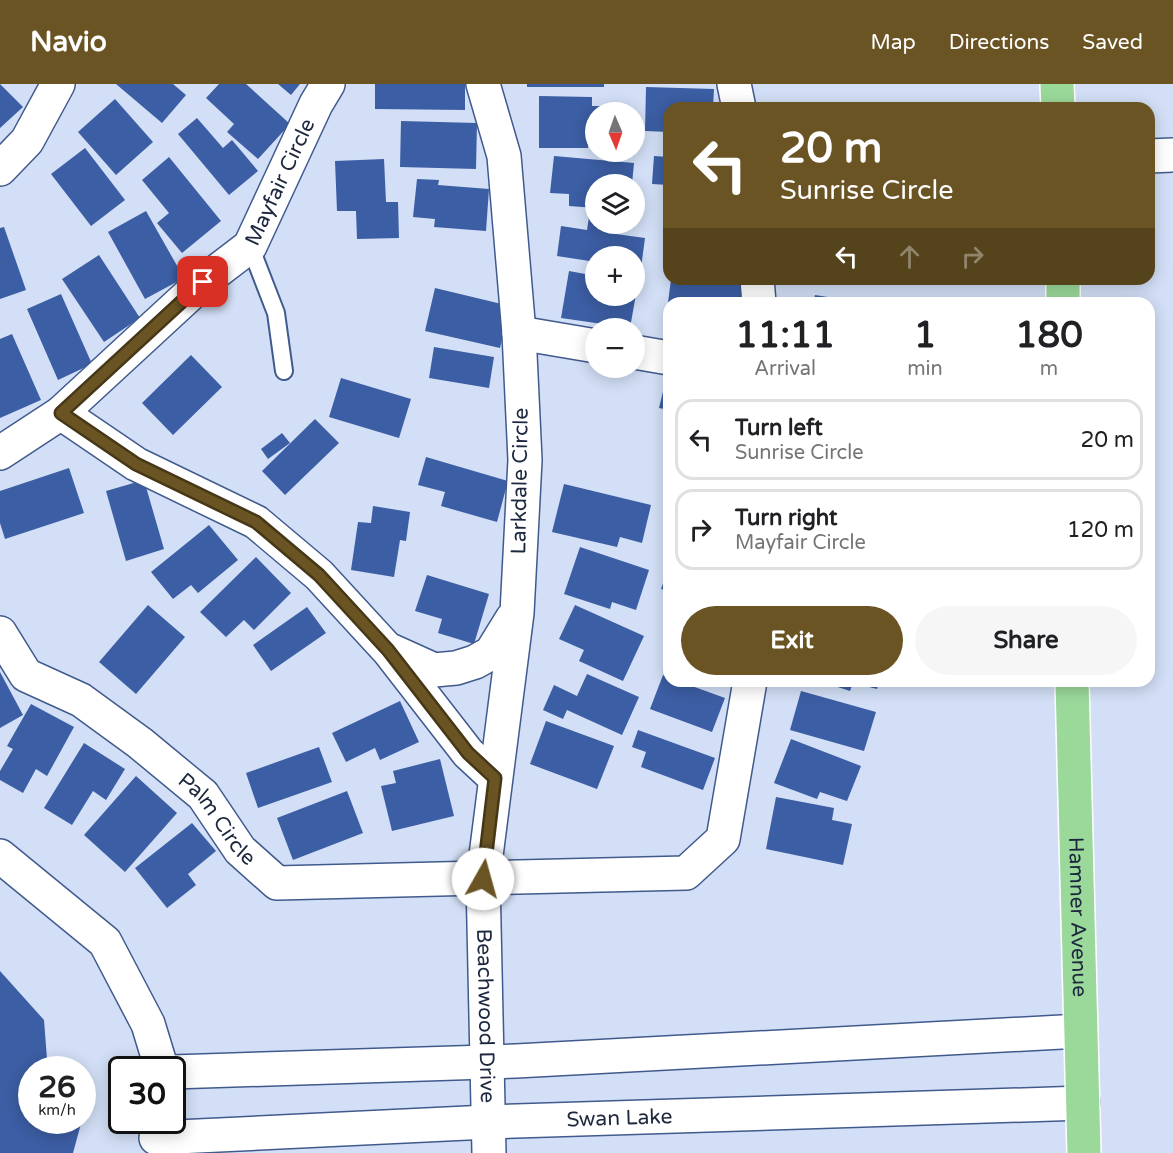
<!DOCTYPE html>
<html lang="en">
<head>
<meta charset="utf-8">
<style>
	:root { --surface:#fff; --page:#f6f6f6; --text:#202124; --muted:#757577; --line:#e0e0e0; --accent:#6b5424 }
	body { margin:0; font-family:"Varela Round",sans-serif; background:var(--page); color:var(--text); height:100vh; display:flex; flex-direction:column; font-size:22px; white-space:nowrap }
	* { box-sizing:border-box; margin:0 }
	p { font-size:20px; color:var(--muted) }
	.icon { flex:none; width:33px; height:33px; fill:none; stroke:currentColor; stroke-width:2; stroke-linecap:round; stroke-linejoin:round }
	.map { position:relative; flex:1; overflow:hidden }
	.details { position:absolute; left:663px; top:213px; width:492px; height:390px; display:flex; flex-direction:column; background:var(--surface); border-radius:18px; box-shadow:0 3px 15px #0003 }
	.details>* { flex:none }
	.top-card { position:absolute; left:663px; top:18px; width:492px; height:183px; border-radius:18px; box-shadow:0 3px 15px #0003; background:#6b5424; color:#fff; overflow:hidden }
	.needle { width:39px; rotate:178deg }
	.buttons { position:absolute; left:585px; top:18px; display:grid; gap:12px }
	.buttons a { display:grid; place-items:center; width:60px; height:60px; border-radius:50%; background:var(--surface); box-shadow:0 3px 15px #0003; font-size:30px }
	.speed { position:absolute; left:18px; top:972px; display:flex; gap:12px; font-size:30px; font-weight:700; text-align:center }
	.speed>* { display:grid; place-content:center; width:78px; height:78px; border-radius:50%; background:var(--surface); box-shadow:0 3px 15px #0003; line-height:1 }
	.speed small { font-size:15px; font-weight:400 }
	.speed .limit { border:3px solid #111; border-radius:9px; background:#fff; color:#111 }
	.pin { position:absolute; display:grid; place-items:center; width:51px; height:51px; color:#fff; margin:-26px; border-radius:12px; box-shadow:0 3px 9px #0006 }
	.me { position:absolute; width:66px; margin:-33px; rotate:7deg; stroke-linejoin:round; filter:drop-shadow(0 0 4px #0008) }
	.turn { display:flex; align-items:center; gap:21px; height:126px; padding:0 18px; font-size:27px }
	.turn .icon { width:78px; height:78px; stroke-width:2.5 }
	.turn b { display:block; font-size:42px; line-height:51px }
	.lanes { display:flex; align-items:center; height:57px; padding:0 18px; background:#0003; justify-content:center; gap:30px; direction:ltr }
	.lanes .off { opacity:.35 }
	.eta { display:flex; justify-content:space-evenly; align-items:center; height:102px; text-align:center }
	.eta b { font-size:36px; font-weight:800; line-height:42px }
	.action { display:flex; gap:12px; margin-top:auto; padding:12px 18px }
	.action a { flex:1; height:69px; border-radius:36px; background:var(--accent); color:#fff; font-size:24px; font-weight:800; line-height:69px; text-align:center }
	.action a+a { background:var(--page); color:var(--text) }
	ul { padding:0; list-style:none }
	li { display:flex; align-items:center; gap:18px; height:81px; margin:0 12px 9px; padding:0 6px; border:3px solid var(--line); border-radius:18px }
	li div { flex:1 }
	li b { display:block; font-size:22px }
	li em { font-style:normal }
	header { display:flex; align-items:center; gap:36px; box-sizing:border-box; height:84px; padding:0 30px; background:var(--accent); color:#fff }
	header strong { font-size:28px }
	nav { display:flex; gap:33px; margin-inline-start:auto; font-size:21px }
	.map>svg:first-child { display:block }
	.building { fill:#3c5ea4 }
	.lines { fill:none; stroke-linecap:round; stroke-linejoin:round }
	.service-casing { stroke:#415a8d; stroke-width:20 }
	.minor-casing { stroke:#415a8d; stroke-width:36 }
	.primary-casing { stroke:#fff; stroke-width:36 }
	.service { stroke:#fff; stroke-width:16 }
	.minor { stroke:#fff; stroke-width:33 }
	.primary { stroke:#9bd99b; stroke-width:33 }
	.route-casing { stroke:#463717; stroke-width:15 }
	.route { stroke:#6b5424; stroke-width:10 }
	.labels { text-anchor:middle; dominant-baseline:central; stroke-width:6; stroke-linejoin:round; paint-order:stroke }
	.street-label { font-size:21px; fill:#1d283e; stroke:#fff }
</style>
</head>
<body>
<header>
<strong>Navio</strong>
<nav><a>Map</a><a>Directions</a><a>Saved</a></nav>
</header>
<div class="map">
<svg width="1173" height="1069" viewBox="0 0 1173 1069">
	<rect width="100%" height="100%" fill="#d2dff6"/>
	<path class="building" d="M0,0L23,23L0,44Z
		M116,0H173L186,11L162,39Z
		M219,0H246L290,40L258,75L227,48L234,40L206,14Z
		M278,0H300L291,11Z
		M375,0H465V26L375,25Z
		M527,0H604V3H527Z
		M646,3L714,5L713,24H669V48L645,47Z
		M539,12L592,13V22H617V28H596V57H588V64H539Z
		M115,15L153,58L116,91L78,48Z
		M197,34L223,64L232,56L258,87L229,111L178,50Z
		M401,37L477,39L476,85L400,83Z
		M85,64L125,116L91,142L51,90Z
		M554,72L634,79L632,100H596V124L569,122V110L550,109Z
		M654,72L669,73V101L652,100Z
		M169,73L221,137L182,169L157,139L169,129L142,96Z
		M384,75L386,118H398L399,154L357,155L356,127H337L335,77Z
		M417,95L439,96L438,101L489,105L486,147L434,143L435,135L413,133Z
		M146,127L184,194L145,215L108,148Z
		M589,133L596,134V140H618L616,150L645,154L641,184L634,183V172H596V178L557,172L561,142L587,146Z
		M4,143L26,206L0,215V144Z
		M99,171L140,234L104,258L62,195Z
		M569,187L596,192V212H635L634,198L638,199L630,244L561,234Z
		M671,195H749L746,219H668Z
		M435,204L510,222L500,264L425,247Z
		M61,210L92,280L58,296L27,225Z
		M815,211L859,218V219H813Z
		M12,250L41,316L0,334V255Z
		M434,263L494,273L489,304L429,294Z
		M191,271L222,303L173,351L142,319Z
		M668,287H669V326L659,324Z
		M341,294L411,315L399,354L329,333Z
		M315,335L339,359L285,411L262,387Z
		M282,349L290,359L268,375L261,365Z
		M426,373L508,397L497,438L441,422L445,408L418,401Z
		M69,384L84,429L5,455L0,439V407Z
		M144,396L164,465L126,477L106,407Z
		M564,400L651,421L642,459L620,453L617,463L552,448Z
		M373,422L410,428L406,457L400,456L394,493L351,486L358,438L371,439Z
		M209,441L238,476L198,509L191,501L173,515L151,488Z
		M580,463L649,486L636,526L612,518L610,525L564,510Z
		M256,473L291,509L254,546L244,536L226,553L200,528Z
		M669,483V507L661,505Z
		M427,491L489,510L474,560L438,549L442,535L415,527Z
		M148,521L185,553L136,610L99,578Z
		M575,521L644,552L623,597L579,577L584,566L559,555Z
		M307,523L326,549L271,587L253,561Z
		M0,588L23,631L0,644Z
		M587,590L639,613L622,651L567,626L563,635L543,626L554,601L577,612Z
		M663,591L669,594V597H678L725,614L712,648L650,625Z
		M819,597H879L877,605L853,599L850,607Z
		M801,607L876,628L864,667L790,646Z
		M400,617L419,658L380,676L375,664L346,678L332,649Z
		M31,620L74,643L47,692L36,685L23,709L0,696V687L13,665L7,662Z
		M546,637L614,662L597,705L530,680Z
		M638,646L715,674L703,706L641,683L646,668L632,663Z
		M791,655L861,682L847,717L820,708L817,715L774,699Z
		M84,659L125,685L106,716L93,707L72,741L44,724Z
		M319,663L332,698L258,724L246,689Z
		M440,675L454,732L392,747L381,702L396,699L393,687Z
		M136,692L177,729L125,788L84,751Z
		M347,707L363,749L293,776L277,734Z
		M776,713L834,724L832,736L852,740L843,781L766,765Z
		M192,739L216,767L188,790L196,801L167,824L135,784Z
		M0,887L44,936L47,975L65,974L69,986H32V1036H82L73,1069H0Z"/>
	<g class="lines">
		<g class="service-casing">
			<path id="service" d="M250,162L276,229L284,287"/>
		</g>
		<g class="minor-casing">
			<g id="minor">
				<path id="s1" d="M483,0L504,72L519,249L525,376L517,529L483,795L489,1069"/>
				<path d="M734,0L739,24"/>
				<path d="M1149,72L1173,71"/>
				<path d="M0,85L27,57L58,0"/>
				<path d="M757,195L759,219"/>
				<path d="M519,249L596,262"/>
				<path d="M634,268L669,274"/>
				<path d="M61,329L136,380L256,438L319,491L388,566L468,669L495,694"/>
				<path id="s2" d="M0,369L61,329L203,198L250,162L316,20L328,0"/>
				<path id="s3" d="M0,549L26,591L81,616L140,659L203,711L240,766L277,799L686,789L723,755L750,597"/>
				<path d="M392,567L434,586L456,584L475,578L491,569L512,535"/>
				<path d="M0,772L105,858L148,940L162,986"/>
				<path d="M172,988L516,977L1080,947"/>
				<path id="s4" d="M156,1054L488,1038L1083,1019"/>
			</g>
		</g>
		<g class="primary-casing">
			<g id="primary">
				<path d="M1057,0L1058,24"/>
				<path d="M1063,195V219"/>
				<path id="s5" d="M1072,597L1084,1069"/>
			</g>
		</g>
		<use href="#service" class="service"/>
		<use href="#minor" class="minor"/>
		<use href="#primary" class="primary"/>
	</g>
	<g class="lines">
		<g class="route-casing">
			<path id="route" d="M203,198L61,329L136,380L256,438L319,491L388,566L468,669L495,694L483,795"/>
		</g>
		<use href="#route" class="route"/>
	</g>
	<g class="labels">
		<g class="street-label">
			<text stroke="none"><textPath href="#s2" startOffset="396">Mayfair Circle</textPath></text>
			<text transform="translate(520 397) rotate(-89)">Larkdale Circle</text>
			<text stroke="none"><textPath href="#s3" startOffset="292">Palm Circle</textPath></text>
			<text stroke="none"><textPath href="#s5" startOffset="236">Hamner Avenue</textPath></text>
			<text stroke="none"><textPath href="#s1" startOffset="938">Beachwood Drive</textPath></text>
			<text stroke="none"><textPath href="#s4" startOffset="464">Swan Lake</textPath></text>
		</g>
	</g>
</svg>
<div class="buttons">
<a><svg class="needle" viewBox="-14 -14 28 28"><path d="M0-13l5 13h-10z" fill="#e53935"/><path d="M0 13l5-13h-10z" fill="#757577"/></svg></a>
<a><svg class="icon" aria-label="layers" viewBox="0 0 24 24"><path d="M12 4l9 5-9 5-9-5zM3 14l9 5 9-5"/></svg></a>
<a>+</a>
<a>−</a>
</div>
<div class="speed"><div>26<small>km/h</small></div><div class="limit">30</div></div>
<div class="pin" style="left:203px;top:198px;background:#d93025"><svg class="icon" aria-label="arrive" viewBox="0 0 24 24"><path d="M6 21V4h12l-3 4 3 4H6"/></svg></div>
<svg class="me" style="left:483px;top:795px" viewBox="-20 -20 40 40"><circle r="19" fill="#fff"/><path d="M0-13L10 11 0 6-10 11z" fill="#6b5424"/></svg>
<div class="top-card">
<div class="turn"><svg class="icon" aria-label="left" viewBox="0 0 24 24"><path d="M17 20v-9H6M10 6l-5 5 5 5"/></svg><div><b>20 m</b>Sunrise Circle</div></div>
<div class="lanes"><svg class="icon" aria-label="left" viewBox="0 0 24 24"><path d="M17 20v-9H6M10 6l-5 5 5 5"/></svg><svg class="icon off" aria-label="ahead" viewBox="0 0 24 24"><path d="M12 20V5M6 11l6-6 6 6"/></svg><svg class="icon off" aria-label="right" viewBox="0 0 24 24"><path d="M7 20v-9h11M14 6l5 5-5 5"/></svg></div>
</div>
<section class="details">
<div class="eta">
<div><b>11:11</b><p>Arrival</p></div>
<div><b>1</b><p>min</p></div>
<div><b>180</b><p>m</p></div>
</div>
<ul>
<li><svg class="icon" aria-label="left" viewBox="0 0 24 24"><path d="M17 20v-9H6M10 6l-5 5 5 5"/></svg><div><b>Turn left</b><p>Sunrise Circle</p></div><em>20 m</em></li>
<li><svg class="icon" aria-label="right" viewBox="0 0 24 24"><path d="M7 20v-9h11M14 6l5 5-5 5"/></svg><div><b>Turn right</b><p>Mayfair Circle</p></div><em>120 m</em></li>
</ul>
<div class="action"><a>Exit</a><a>Share</a></div>
</section>
</div>
</body>
</html>
